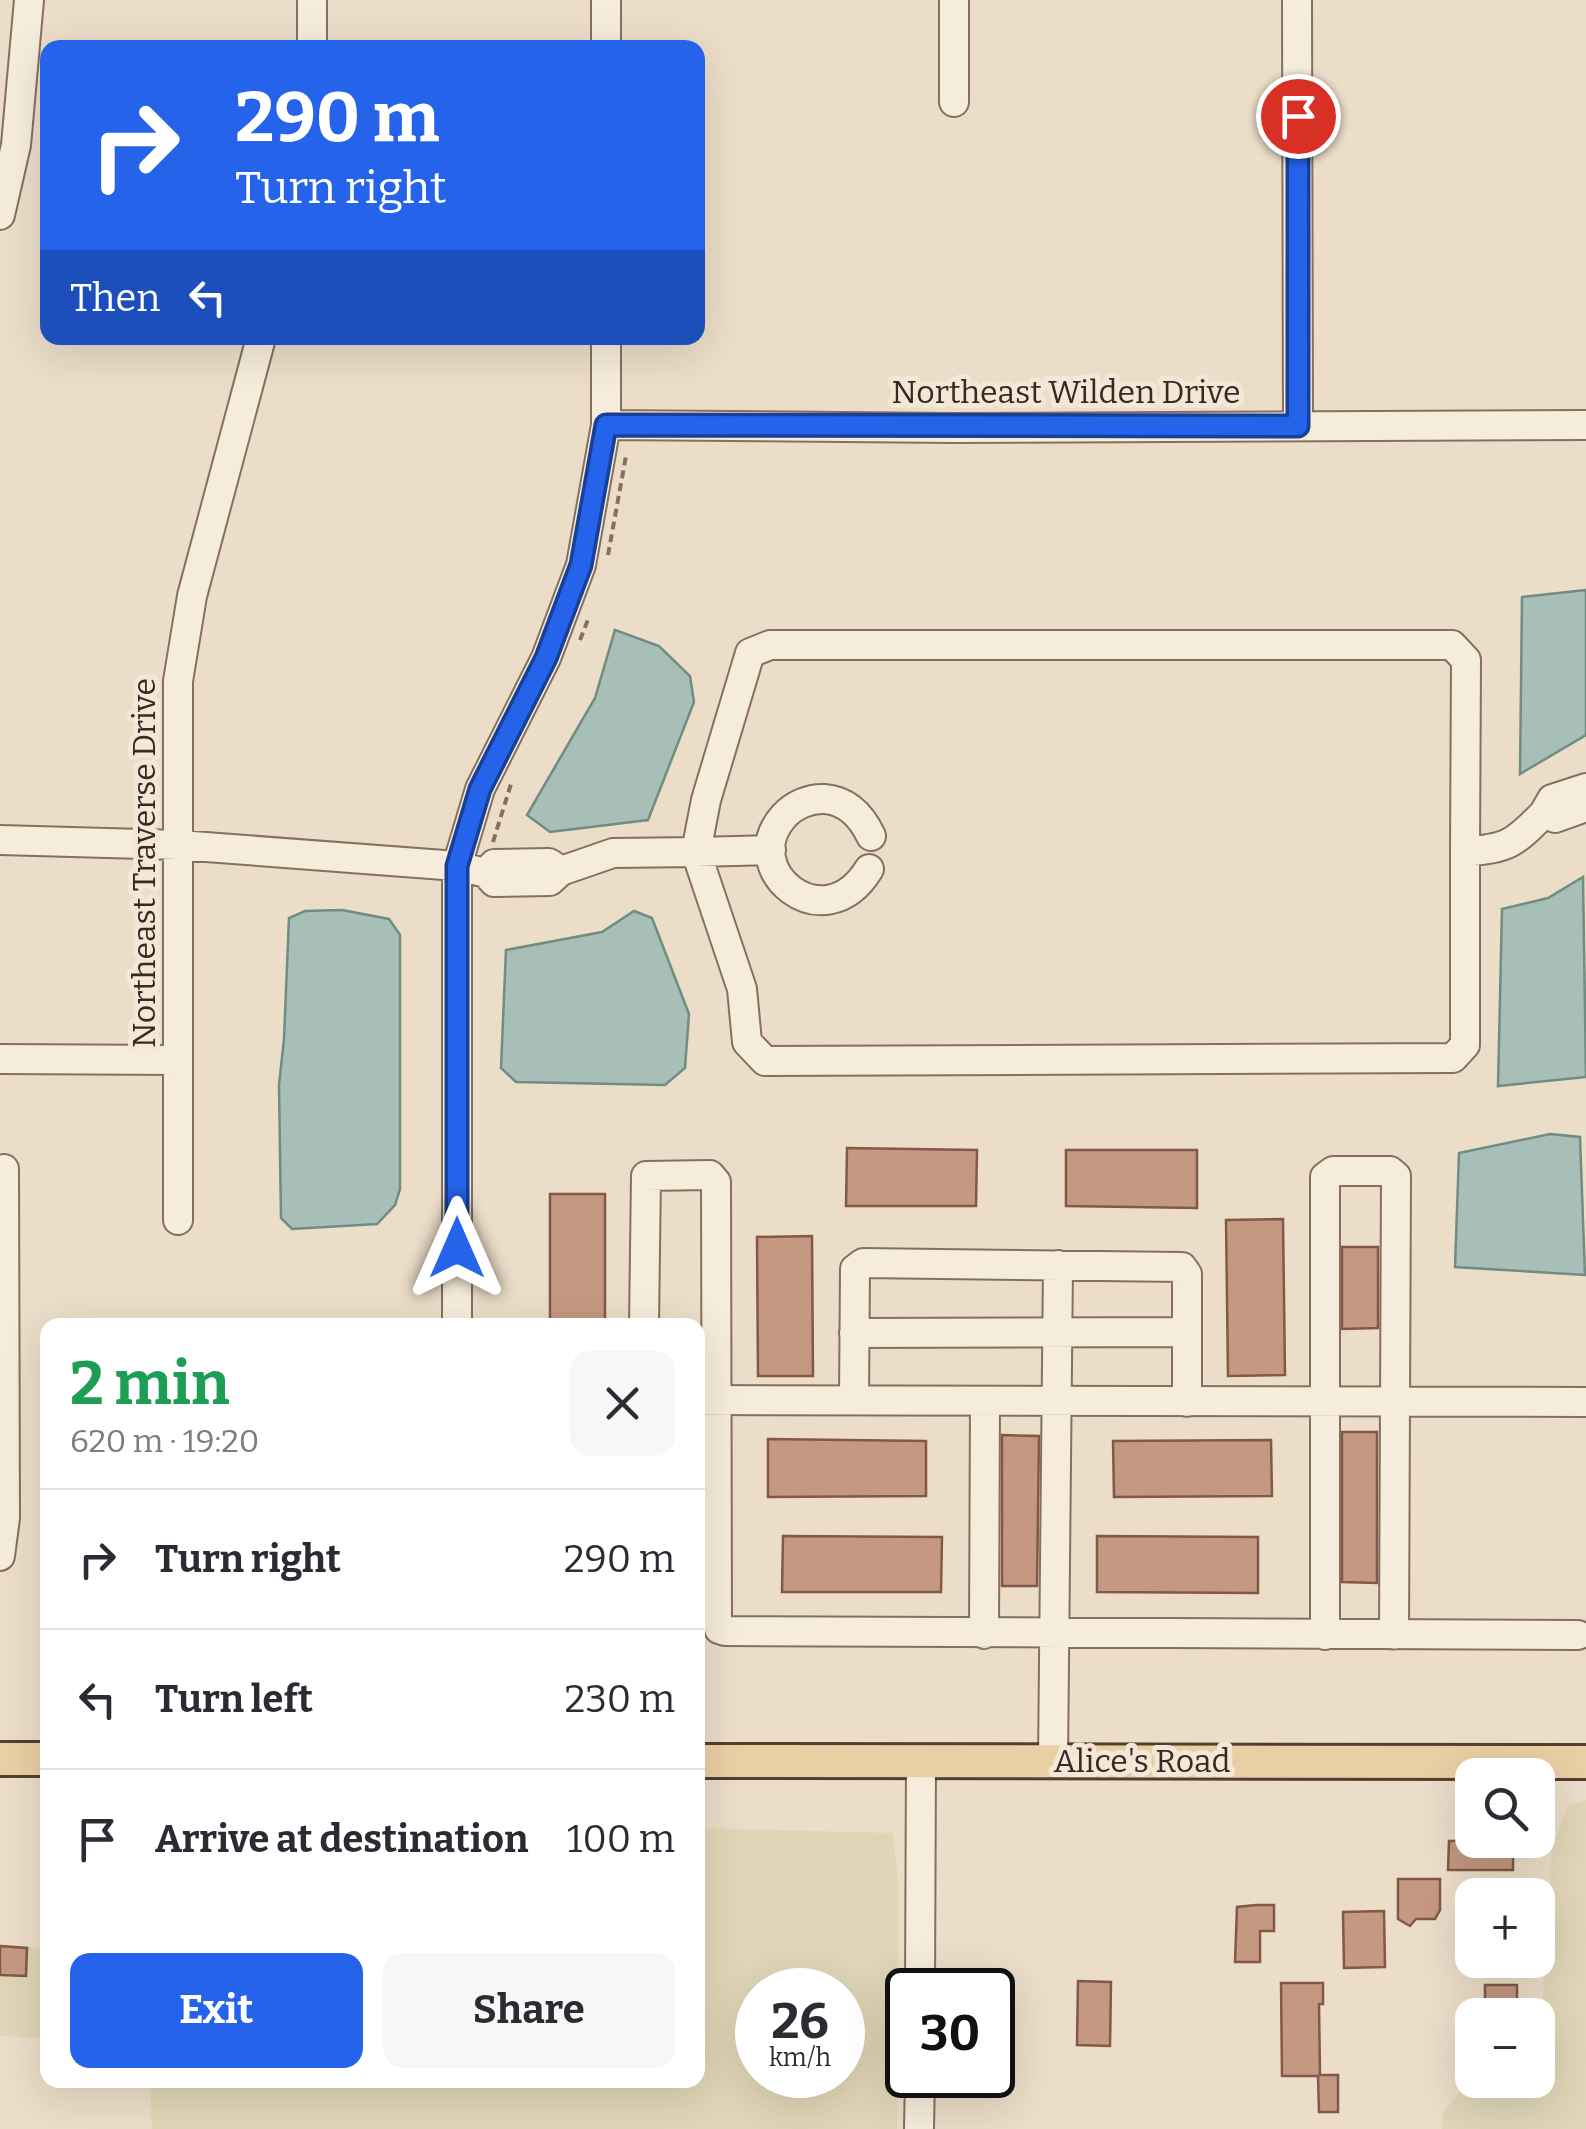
<!DOCTYPE html>
<html lang="en">
<head>
<meta charset="utf-8">
<style>
	:root { --surface:#fff; --page:#f7f7f7; --text:#2b2b33; --muted:#7c7c81; --line:#e1e1e2; --accent:#2563eb }
	body { margin:0; font-family:Bitter,serif; background:var(--page); color:var(--text); height:100vh; display:flex; flex-direction:column; font-size:38px; white-space:nowrap }
	* { box-sizing:border-box; margin:0 }
	p { font-size:32px; color:var(--muted) }
	.icon { flex:none; width:55px; height:55px; fill:none; stroke:currentColor; stroke-width:2; stroke-linecap:round; stroke-linejoin:round }
	.map { position:relative; flex:1; overflow:hidden }
	.sheet { position:absolute; left:40px; top:1318px; width:665px; height:770px; display:flex; flex-direction:column; background:var(--surface); border-radius:20px; box-shadow:0 10px 40px #0002 }
	.sheet>* { flex:none }
	.banner { position:absolute; left:40px; top:40px; width:665px; height:305px; border-radius:20px; box-shadow:0 10px 40px #0002; background:#2563eb; color:#fff; overflow:hidden }
	.controls { position:absolute; left:1455px; top:1758px; display:grid; gap:20px }
	.controls a { display:grid; place-items:center; width:100px; height:100px; border-radius:20px; background:var(--surface); box-shadow:0 10px 40px #0002; font-size:50px }
	.speed { position:absolute; left:735px; top:1968px; display:flex; gap:20px; font-size:50px; font-weight:700; text-align:center }
	.speed>* { display:grid; place-content:center; width:130px; height:130px; border-radius:50%; background:var(--surface); box-shadow:0 10px 40px #0002; line-height:1 }
	.speed small { font-size:25px; font-weight:400 }
	.speed .limit { border:5px solid #111; border-radius:15px; background:#fff; color:#111 }
	.pin { position:absolute; display:grid; place-items:center; width:85px; height:85px; color:#fff; margin:-42px; border:5px solid #fff; border-radius:50%; box-shadow:0 2px 10px #0007 }
	.me { position:absolute; width:110px; margin:-55px; rotate:0deg; stroke-linejoin:round; filter:drop-shadow(0 0 8px #0008) }
	.turn { display:flex; align-items:center; gap:35px; height:210px; padding:0 30px; font-size:45px }
	.turn .icon { width:130px; height:130px; stroke-width:2.5 }
	.turn b { display:block; font-size:70px; line-height:85px }
	.then { display:flex; align-items:center; height:95px; padding:0 30px; background:#0003; gap:20px; font-size:38px }
	.round { display:grid; place-items:center; flex:none; width:105px; height:105px; border-radius:20px; background:var(--page) }
	.summary { display:flex; align-items:center; justify-content:space-between; height:170px; padding:0 30px }
	h1 { font-size:60px; font-weight:700; line-height:75px; color:#1e9e55 }
	.primary-button { display:flex; gap:20px; margin-top:auto; padding:20px 30px }
	.primary-button a { flex:1; height:115px; border-radius:20px; background:var(--accent); color:#fff; font-size:40px; font-weight:700; line-height:115px; text-align:center }
	.primary-button a+a { background:var(--page); color:var(--text) }
	ul { padding:0; list-style:none }
	li { display:flex; align-items:center; gap:30px; height:140px; padding:0 30px; border-top:2px solid var(--line) }
	li div { flex:1 }
	li b { display:block; font-size:38px }
	li em { font-style:normal }
	.map>svg:first-child { display:block }
	.farmland { fill:#e0d5b6; fill-rule:evenodd }
	.water { fill:#a8bfb7; stroke:#708d83; stroke-width:2.5 }
	.building { fill:#c59881; stroke:#825947; stroke-width:2.5 }
	.lines { fill:none; stroke-linecap:round; stroke-linejoin:round }
	.minor-casing { stroke:#85705f; stroke-width:32 }
	.major-casing { stroke:#533f32; stroke-width:38 }
	.path { stroke:#85705f; stroke-width:4; stroke-dasharray:8 5; stroke-linecap:butt }
	.minor { stroke:#f6ecdb; stroke-width:28 }
	.major { stroke:#eacea4; stroke-width:32 }
	.route-casing { stroke:#184099; stroke-width:25 }
	.route { stroke:#2563eb; stroke-width:18 }
	.labels { text-anchor:middle; dominant-baseline:central; stroke-width:10; stroke-linejoin:round; paint-order:stroke }
	.street-label { font-size:32px; fill:#372a21; stroke:#f3e8d7 }
</style>
</head>
<body>
<div class="map">
<svg width="1586" height="2129" viewBox="0 0 1586 2129">
	<rect width="100%" height="100%" fill="#ebddc8"/>
	<path class="farmland" d="M1586,1800V2129H1442L1443,2113L1467,2082L1538,2080L1552,1848L1568,1806Z
		M698,1828L893,1833L898,1882L897,2129H152L150,2080H698ZM758,1990H842V2075H758Z
		M0,1946L47,1948V2038L0,2036Z"/>
	<path class="water" d="M1586,590V735L1520,774L1522,597Z
		M615,630L659,646L690,676L694,702L648,820L550,832L527,815L595,698Z
		M1583,877L1586,1077L1498,1086L1502,909L1548,898Z
		M342,910L389,919L400,935V1189L395,1205L377,1224L292,1229L281,1218L279,1085L284,1039L289,918L305,911Z
		M634,911L652,918L689,1014L685,1068L665,1085L516,1082L501,1068L506,950L602,932Z
		M1550,1134L1580,1137L1585,1275L1455,1267L1459,1153Z"/>
	<path class="building" d="M847,1148L977,1150L976,1206H846Z
		M1066,1150H1197V1208L1066,1206Z
		M550,1194H605V1325H550Z
		M1283,1219L1285,1375L1228,1376L1226,1220Z
		M812,1236L813,1376H758L757,1237Z
		M1342,1247H1378V1328L1342,1329Z
		M1342,1432H1377V1583L1342,1582Z
		M1002,1435L1039,1436L1037,1586H1002Z
		M768,1439L926,1441V1496L768,1497Z
		M1271,1440L1272,1496L1114,1497L1113,1441Z
		M783,1536L942,1537L941,1592H782Z
		M1097,1536L1258,1537V1593L1097,1592Z
		M1487,1840V1850H1513V1870H1448L1449,1841Z
		M1398,1879H1440V1910L1435,1919H1416L1410,1926L1398,1919Z
		M1256,1905H1274V1931H1260V1962H1235L1237,1907Z
		M1384,1911L1385,1967L1344,1968L1343,1912Z
		M0,1946L27,1948L26,1976L0,1975Z
		M1078,1981L1111,1982L1110,2046L1077,2045Z
		M1281,1983H1323V2004H1319L1320,2075H1338V2112H1319L1318,2076H1282Z
		M1485,1985H1517V2015H1485Z"/>
	<g class="lines">
		<g class="minor-casing">
			<path id="minor" d="M606,0V48
				M954,0V102
				M1297,0L1298,426
				M312,48V0
				M0,215L16,145L29,0
				M606,425L954,428L1586,425
				M1586,788L1552,799L1544,813L1555,818L1586,807
				M0,840L179,845L457,866L486,873
				M771,850L696,852L742,989L747,1042L765,1061L1453,1058L1465,1045V851
				M549,863L561,871L550,881L494,882L486,873L494,864Z
				M869,869C824,943 736,869 784,816C794,805 810,798 825,799C848,801 862,817 871,836
				M561,871L613,853L696,852L706,800L750,653L770,645H1452L1466,660L1465,851C1507,850 1516,842 1544,813
				M0,1059L178,1060
				M178,1220V681L192,596L261,338
				M457,1325V866L480,789L546,658L581,565L606,425V338
				M644,1325L646,1176L710,1175L716,1182L717,1622L719,1629L725,1631L1578,1635
				M854,1333L1187,1332
				M698,1400L1586,1402
				M854,1400L855,1269L863,1263L1182,1267L1187,1274V1402
				M0,1556L5,1518L4,1169
				M984,1634L985,1402
				M1325,1635V1177L1333,1171H1390L1396,1176L1394,1635
				M1053,1761L1058,1265
				M920,1990L921,1761
				M919,2129L920,2075"/>
		</g>
		<g class="major-casing">
			<path id="major" d="M0,1759H48
				M698,1761L1586,1762"/>
		</g>
		<path class="path" d="M608,555L626,456
			M580,640L589,617
			M493,842L511,784"/>
		<use href="#minor" class="minor"/>
		<use href="#major" class="major"/>
	</g>
	<g class="lines">
		<g class="route-casing">
			<path id="route" d="M457,1248V866L480,789L546,658L581,565L606,425L1298,426V116"/>
		</g>
		<use href="#route" class="route"/>
	</g>
	<g class="labels">
		<g class="street-label">
			<text x="1066" y="392">Northeast Wilden Drive</text>
			<text transform="translate(144 863) rotate(-90)">Northeast Traverse Drive</text>
			<text x="1142" y="1761">Alice's Road</text>
		</g>
	</g>
</svg>
<div class="controls">
<a><svg class="icon" aria-label="search" viewBox="0 0 24 24"><circle cx="10" cy="10" r="6"/><path d="M15 15l6 6"/></svg></a>
<a>+</a>
<a>−</a>
</div>
<div class="speed"><div>26<small>km/h</small></div><div class="limit">30</div></div>
<div class="pin" style="left:1298px;top:116px;background:#d93025"><svg class="icon" aria-label="arrive" viewBox="0 0 24 24"><path d="M6 21V4h12l-3 4 3 4H6"/></svg></div>
<svg class="me" style="left:457px;top:1248px" viewBox="-20 -20 40 40"><path d="M0-17L14 15 0 8-14 15z" fill="#2563eb" stroke="#fff" stroke-width="4"/></svg>
<div class="banner">
<div class="turn"><svg class="icon" aria-label="right" viewBox="0 0 24 24"><path d="M7 20v-9h11M14 6l5 5-5 5"/></svg><div><b>290 m</b>Turn right</div></div>
<div class="then">Then<svg class="icon" aria-label="left" viewBox="0 0 24 24"><path d="M17 20v-9H6M10 6l-5 5 5 5"/></svg></div>
</div>
<section class="sheet">
<div class="summary"><div><h1>2 min</h1><p>620 m · 19:20</p></div><a class="round"><svg class="icon" aria-label="close" viewBox="0 0 24 24"><path d="M6 6l12 12M18 6L6 18"/></svg></a></div>
<ul>
<li><svg class="icon" aria-label="right" viewBox="0 0 24 24"><path d="M7 20v-9h11M14 6l5 5-5 5"/></svg><div><b>Turn right</b></div><em>290 m</em></li>
<li><svg class="icon" aria-label="left" viewBox="0 0 24 24"><path d="M17 20v-9H6M10 6l-5 5 5 5"/></svg><div><b>Turn left</b></div><em>230 m</em></li>
<li><svg class="icon" aria-label="arrive" viewBox="0 0 24 24"><path d="M6 21V4h12l-3 4 3 4H6"/></svg><div><b>Arrive at destination</b></div><em>100 m</em></li>
</ul>
<div class="primary-button"><a>Exit</a><a>Share</a></div>
</section>
</div>
</body>
</html>
